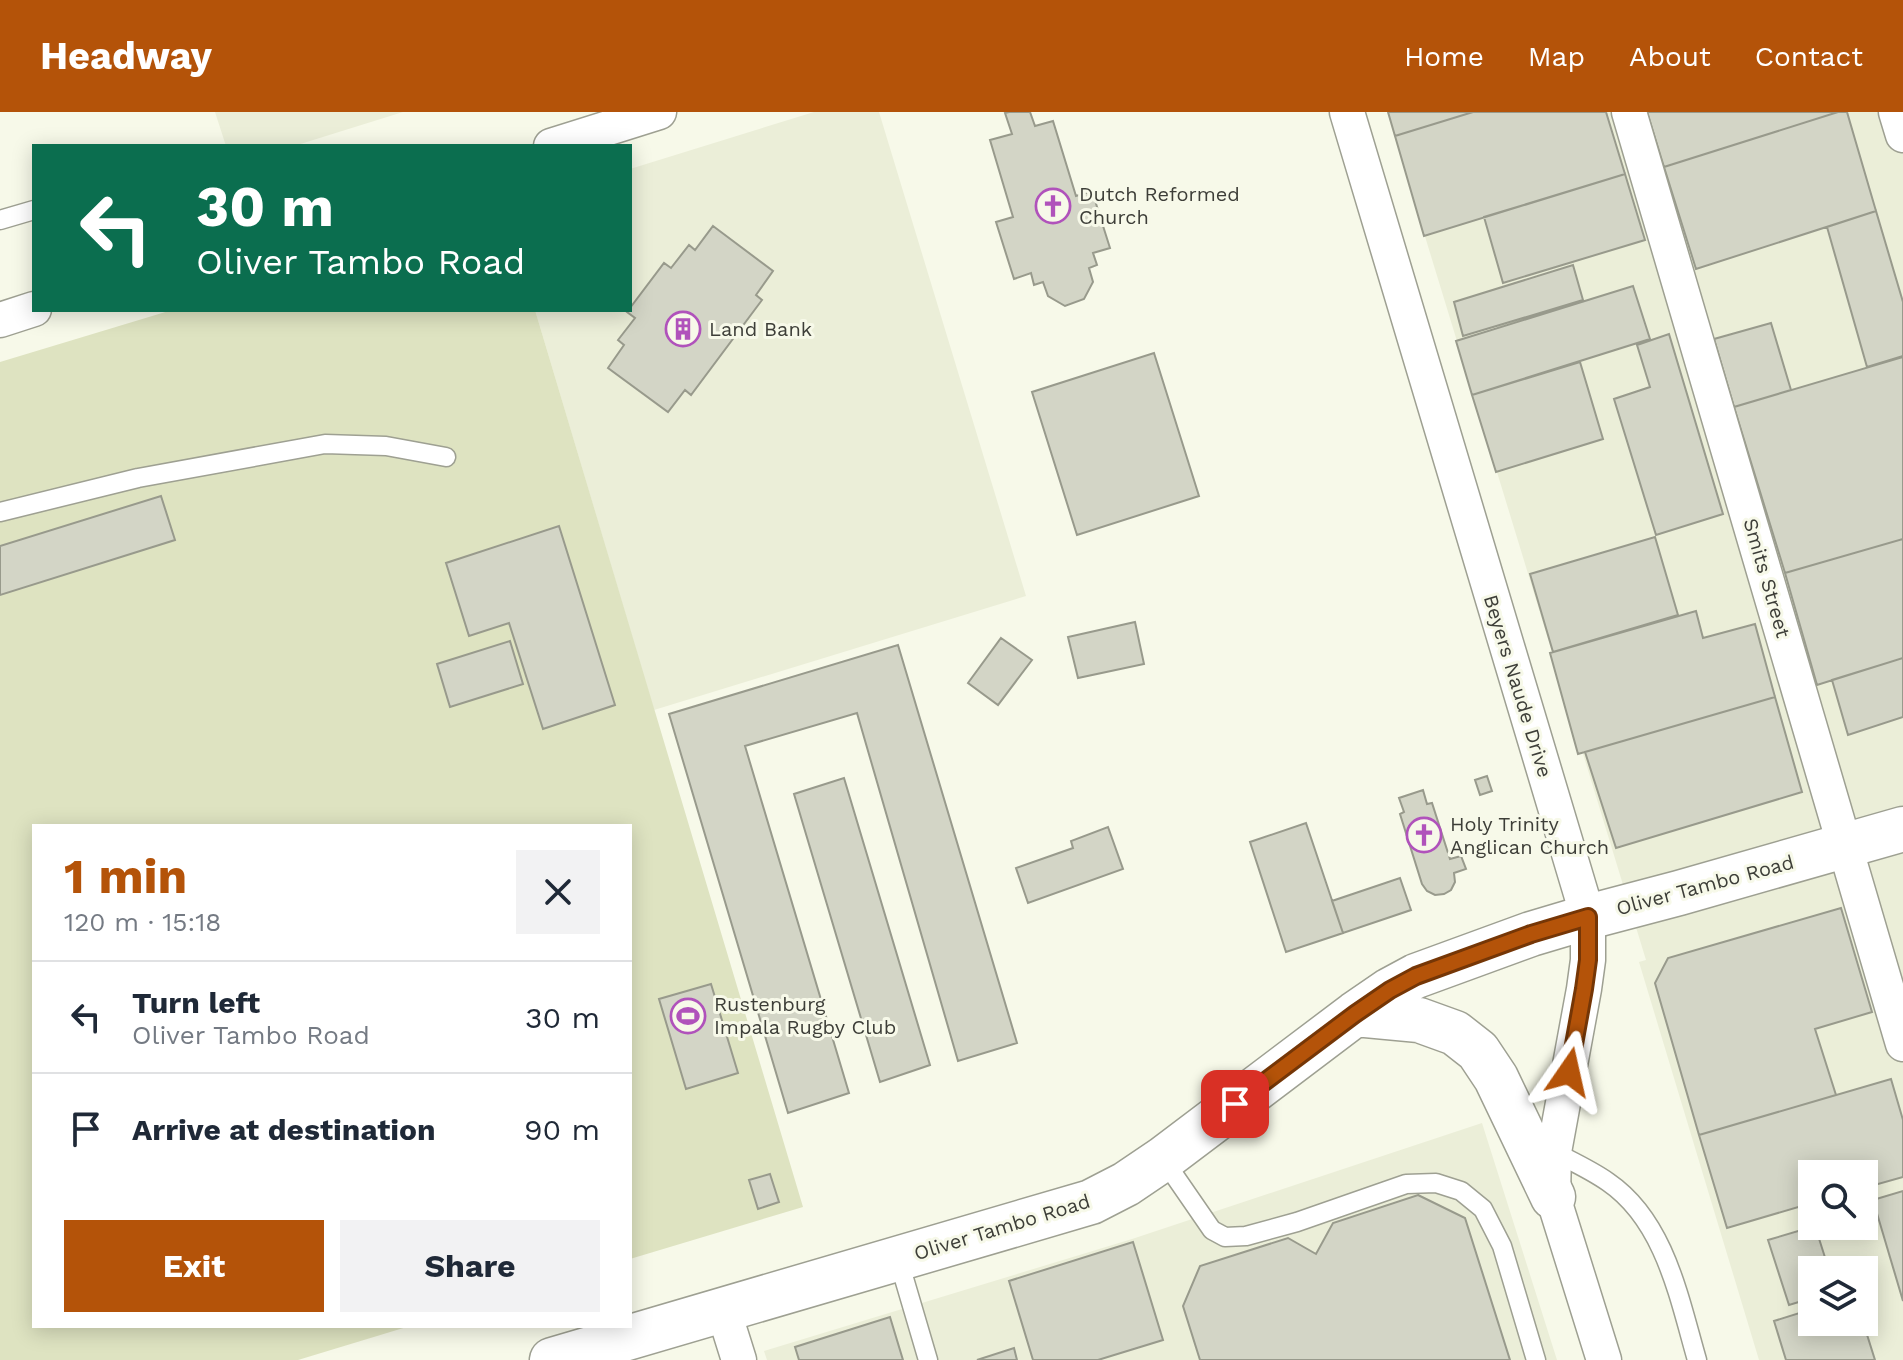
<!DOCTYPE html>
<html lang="en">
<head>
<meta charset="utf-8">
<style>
	:root { --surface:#fff; --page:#f2f2f3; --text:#1f2937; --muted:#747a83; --line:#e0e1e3; --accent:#b45309 }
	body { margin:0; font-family:"Work Sans",sans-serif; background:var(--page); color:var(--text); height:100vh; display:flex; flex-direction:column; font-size:30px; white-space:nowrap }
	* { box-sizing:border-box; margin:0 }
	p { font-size:26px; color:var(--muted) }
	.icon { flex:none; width:44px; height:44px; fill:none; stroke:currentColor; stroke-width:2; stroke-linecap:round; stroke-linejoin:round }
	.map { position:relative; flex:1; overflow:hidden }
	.panel { position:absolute; left:32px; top:712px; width:600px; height:504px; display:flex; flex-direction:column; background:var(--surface); border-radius:0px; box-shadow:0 4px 20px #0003 }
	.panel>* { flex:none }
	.hud { position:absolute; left:32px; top:32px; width:600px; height:168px; border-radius:0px; box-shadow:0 4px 20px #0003; background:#0b6e4f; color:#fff; overflow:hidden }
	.controls { position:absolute; left:1798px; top:1048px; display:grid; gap:16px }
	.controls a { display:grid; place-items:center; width:80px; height:80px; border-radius:0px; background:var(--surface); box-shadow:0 4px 20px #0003; font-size:40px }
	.pin { position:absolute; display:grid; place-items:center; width:68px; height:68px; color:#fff; margin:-34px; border-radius:16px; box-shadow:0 4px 12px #0006 }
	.me { position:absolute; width:88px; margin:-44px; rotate:11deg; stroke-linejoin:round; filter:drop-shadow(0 0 6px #0008) }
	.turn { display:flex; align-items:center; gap:28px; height:168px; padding:0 32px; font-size:36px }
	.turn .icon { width:104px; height:104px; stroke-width:2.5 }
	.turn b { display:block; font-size:56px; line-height:68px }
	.round { display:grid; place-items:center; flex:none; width:84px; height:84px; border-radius:0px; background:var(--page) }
	.summary { display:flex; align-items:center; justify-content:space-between; height:136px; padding:0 32px }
	h1 { font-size:48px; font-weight:700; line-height:60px; color:var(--accent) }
	.primary-button { display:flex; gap:16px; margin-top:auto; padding:16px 32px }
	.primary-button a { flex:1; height:92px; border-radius:0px; background:var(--accent); color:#fff; font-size:32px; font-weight:700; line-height:92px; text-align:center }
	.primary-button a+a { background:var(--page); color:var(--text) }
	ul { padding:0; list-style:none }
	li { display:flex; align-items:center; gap:24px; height:112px; padding:0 32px; border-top:2px solid var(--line) }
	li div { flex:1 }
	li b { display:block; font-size:30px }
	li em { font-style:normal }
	header { display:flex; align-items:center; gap:48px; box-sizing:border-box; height:112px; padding:0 40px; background:var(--accent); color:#fff }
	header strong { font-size:38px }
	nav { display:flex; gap:44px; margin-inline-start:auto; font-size:28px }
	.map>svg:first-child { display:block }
	.built { fill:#ebeed8; fill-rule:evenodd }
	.green { fill:#dee3c1 }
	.building { fill:#d3d5c6; stroke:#989a8c; stroke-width:2 }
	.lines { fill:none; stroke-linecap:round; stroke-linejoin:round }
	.service-casing { stroke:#9ea092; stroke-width:21 }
	.minor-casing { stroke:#9ea092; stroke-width:37 }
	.secondary-casing { stroke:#9ea092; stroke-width:47 }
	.service { stroke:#fff; stroke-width:18 }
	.minor { stroke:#fff; stroke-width:34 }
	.secondary { stroke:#fff; stroke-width:44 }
	.route-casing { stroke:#753606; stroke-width:20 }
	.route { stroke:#b45309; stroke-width:14 }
	.labels { text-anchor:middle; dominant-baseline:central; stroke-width:6; stroke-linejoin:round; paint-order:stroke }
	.poi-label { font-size:20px; fill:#3d3e38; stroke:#f7f9e9; text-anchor:start }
	.street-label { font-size:20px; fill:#3d3e38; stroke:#f7f9e9 }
</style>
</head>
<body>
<header>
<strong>Headway</strong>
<nav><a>Home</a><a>Map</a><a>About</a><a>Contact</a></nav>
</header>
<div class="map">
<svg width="1903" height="1248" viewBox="0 0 1903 1248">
	<rect width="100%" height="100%" fill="#f7f9e9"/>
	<path class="built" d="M215,0H403L294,34H226Z
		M814,0H879L1026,484L654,598L535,198H630V57Z
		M1387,0H1903V1248H1759L1639,850L1646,848ZM1812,1062H1864V1114H1812ZM1812,1158H1864V1210H1812Z
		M1482,1011L1557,1248H767L764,1239L1132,1127Z"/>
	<path class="green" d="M172,198H535L803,1095L630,1147V714H34V1214H410L298,1248H0V250Z"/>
	<path class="building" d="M1009,0H1030L1035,14L1053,9L1076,84L1092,79L1110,136L1093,141L1097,153L1089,156L1093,170L1084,187L1065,194L1048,184L1043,170L1034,173L1031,161L1014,167L996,110L1013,105L990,28L1012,22L1005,1Z
		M1388,0H1473L1395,24Z
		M1473,0H1606L1625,62L1424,124L1395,24Z
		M1647,0H1838L1664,55Z
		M1838,0H1847L1876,99L1696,157L1664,55Z
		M1625,62L1645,128L1503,171L1484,105Z
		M1876,99L1903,190V244L1867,255L1827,115Z
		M713,114L773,159L756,183L762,188L691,283L685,278L668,300L608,256L624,233L618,228L635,206L627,200L664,151L671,156L689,133L695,138Z
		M1573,153L1583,188L1463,224L1454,190Z
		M1633,174L1650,227L1472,283L1456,229Z
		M1771,211L1791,278L1734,295L1714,227Z
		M1669,222L1723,402L1656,423L1614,287L1650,275L1637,233Z
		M1154,241L1199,384L1077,423L1032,280Z
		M1903,245V427L1785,461L1734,295Z
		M1580,250L1603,327L1496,360L1472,283Z
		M161,384L175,428L0,483V434Z
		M559,414L615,593L543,617L509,511L469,524L446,451Z
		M1655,425L1678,503L1553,540L1530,462Z
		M1903,427V546L1817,573L1785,461Z
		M1696,499L1703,526L1755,512L1775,585L1578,642L1550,541Z
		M1135,510L1144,552L1078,566L1068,525Z
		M1001,526L1032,548L998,593L968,571Z
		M510,529L523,572L450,595L437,552Z
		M898,533L1017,931L958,949L857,601L745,634L849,981L788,1001L669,602Z
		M1903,546V605L1848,623L1832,568Z
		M1775,585L1802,680L1616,736L1585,640Z
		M1487,664L1492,679L1480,683L1475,668Z
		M844,666L930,953L880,970L794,682Z
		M1423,678L1427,692L1432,691L1450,747L1461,744L1466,757L1454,761L1455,770L1451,778L1444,782L1435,783L1427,779L1422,772L1400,702L1404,700L1399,686Z
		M1306,711L1343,821L1286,840L1250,730Z
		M1108,715L1123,757L1028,791L1016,756L1073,736L1071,729Z
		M1400,766L1411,798L1343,821L1332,789Z
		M1841,796L1872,900L1815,917L1836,983L1699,1023L1655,871L1668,846Z
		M711,872L738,961L686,977L659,887Z
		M1891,967L1903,1008V1065L1864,1076V1062H1812V1091L1727,1116L1699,1023Z
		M770,1062L779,1090L758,1097L749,1068Z
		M1903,1079V1189L1873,1088Z
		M1418,1083L1465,1106L1510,1248H1200L1183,1194L1200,1154L1288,1126L1316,1142L1333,1111Z
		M1815,1114L1829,1158H1812V1186L1789,1193L1768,1128Z
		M1133,1130L1163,1228L1098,1248H1033L1009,1169Z
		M1812,1197V1210H1863L1875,1248H1786L1774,1209Z
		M890,1205L903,1248H799L795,1235Z
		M1014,1236L1017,1248H977Z"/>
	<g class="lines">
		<g class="service-casing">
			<path id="service" d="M0,108L34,98
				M0,400L138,366L325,332L386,334L446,345
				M1554,1040C1571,1049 1591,1058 1608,1070C1665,1109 1679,1186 1697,1248
				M1163,1047L1212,1118L1225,1125L1246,1124L1297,1110L1406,1072L1436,1071L1461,1079L1483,1097L1502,1134L1536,1248
				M898,1146L928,1248"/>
		</g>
		<g class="minor-casing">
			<path id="minor" d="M1347,0L1588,805V848L1584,877L1554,1040L1553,1085L1604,1248
				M1629,0L1903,932
				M1896,0L1903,23
				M551,34L659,0
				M0,208L34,197
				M723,1197L739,1248"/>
		</g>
		<g class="secondary-casing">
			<path id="secondary" d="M1355,902L1419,908L1455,921L1478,939L1496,966L1553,1085
				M552,1248L1091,1090L1126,1072L1163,1047L1355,902L1390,878L1416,864L1531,822L1588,805L1679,781L1903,717"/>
		</g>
		<use href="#service" class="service"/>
		<use href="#minor" class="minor"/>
		<use href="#secondary" class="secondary"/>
	</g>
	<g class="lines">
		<g class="route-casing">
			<path id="route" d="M1235,992L1355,902L1390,878L1416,864L1531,822L1588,805V848L1584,877L1569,960"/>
		</g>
		<use href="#route" class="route"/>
	</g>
	<defs>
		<g id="church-ring" transform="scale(1.8)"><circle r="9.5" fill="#f7f9e9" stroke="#b052bb" stroke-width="1.5"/><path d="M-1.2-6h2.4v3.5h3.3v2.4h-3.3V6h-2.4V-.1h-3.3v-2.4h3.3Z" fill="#b052bb"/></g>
		<g id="building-ring" transform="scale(1.8)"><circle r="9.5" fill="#f7f9e9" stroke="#b052bb" stroke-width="1.5"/><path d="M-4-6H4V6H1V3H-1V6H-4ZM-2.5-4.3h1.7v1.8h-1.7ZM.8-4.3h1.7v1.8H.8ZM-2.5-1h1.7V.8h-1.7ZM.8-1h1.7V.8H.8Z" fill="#b052bb"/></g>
		<g id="stadium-ring" transform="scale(1.8)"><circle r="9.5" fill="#f7f9e9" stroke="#b052bb" stroke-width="1.5"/><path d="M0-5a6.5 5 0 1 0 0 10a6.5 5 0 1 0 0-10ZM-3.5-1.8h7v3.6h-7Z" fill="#b052bb"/></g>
	</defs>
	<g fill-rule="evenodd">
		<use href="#church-ring" x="1053" y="94"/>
		<use href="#building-ring" x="683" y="217"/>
		<use href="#church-ring" x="1424" y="723"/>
		<use href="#stadium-ring" x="688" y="904"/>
	</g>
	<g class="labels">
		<g class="poi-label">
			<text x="1079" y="82">Dutch Reformed<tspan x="1079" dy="23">Church</tspan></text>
			<text x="709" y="217">Land Bank</text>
			<text x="1450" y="712">Holy Trinity<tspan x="1450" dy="23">Anglican Church</tspan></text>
			<text x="714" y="892">Rustenburg<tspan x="714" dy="23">Impala Rugby Club</tspan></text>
		</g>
		<g class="street-label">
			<text transform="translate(1767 466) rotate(74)">Smits Street</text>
			<text transform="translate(1518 574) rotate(73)">Beyers Naude Drive</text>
			<text transform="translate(1705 773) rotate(-15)">Oliver Tambo Road</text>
			<text transform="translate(1002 1115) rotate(-17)">Oliver Tambo Road</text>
		</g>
	</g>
</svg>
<div class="controls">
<a><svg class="icon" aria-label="search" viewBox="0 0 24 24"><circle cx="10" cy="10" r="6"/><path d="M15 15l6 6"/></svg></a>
<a><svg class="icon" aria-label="layers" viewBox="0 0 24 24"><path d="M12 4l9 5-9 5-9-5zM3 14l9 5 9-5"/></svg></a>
</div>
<div class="pin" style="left:1235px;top:992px;background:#d93025"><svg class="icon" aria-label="arrive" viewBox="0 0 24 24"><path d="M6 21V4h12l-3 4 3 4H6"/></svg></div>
<svg class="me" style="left:1569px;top:960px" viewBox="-20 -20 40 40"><path d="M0-17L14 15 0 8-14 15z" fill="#b45309" stroke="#fff" stroke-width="4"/></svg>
<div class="hud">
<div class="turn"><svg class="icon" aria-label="left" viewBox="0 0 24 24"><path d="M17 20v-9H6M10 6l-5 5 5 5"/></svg><div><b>30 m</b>Oliver Tambo Road</div></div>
</div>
<section class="panel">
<div class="summary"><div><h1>1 min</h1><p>120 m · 15:18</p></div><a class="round"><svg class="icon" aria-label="close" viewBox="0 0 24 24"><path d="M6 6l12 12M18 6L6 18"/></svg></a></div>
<ul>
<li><svg class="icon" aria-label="left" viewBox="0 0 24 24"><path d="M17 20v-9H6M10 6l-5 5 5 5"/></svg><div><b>Turn left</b><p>Oliver Tambo Road</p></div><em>30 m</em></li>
<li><svg class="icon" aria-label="arrive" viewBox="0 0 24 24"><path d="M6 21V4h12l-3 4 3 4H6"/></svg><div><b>Arrive at destination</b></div><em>90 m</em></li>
</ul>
<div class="primary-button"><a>Exit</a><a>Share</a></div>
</section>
</div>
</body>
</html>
